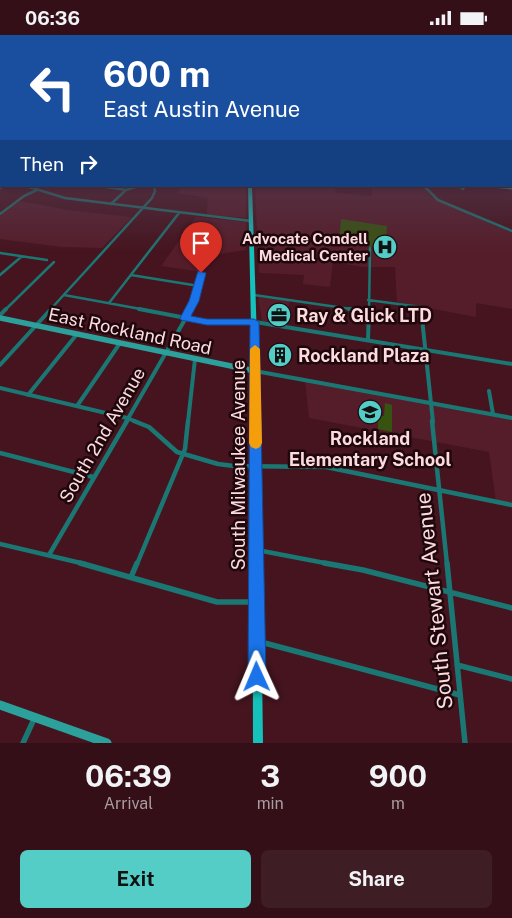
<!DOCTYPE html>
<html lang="en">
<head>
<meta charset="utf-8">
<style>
	:root { --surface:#340f17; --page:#3f1d24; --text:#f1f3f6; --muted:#a99ca1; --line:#4e2f36; --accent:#54cdc7 }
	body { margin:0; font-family:"Public Sans",sans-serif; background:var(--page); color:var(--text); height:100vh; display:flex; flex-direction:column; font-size:19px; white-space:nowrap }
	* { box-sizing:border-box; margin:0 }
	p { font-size:16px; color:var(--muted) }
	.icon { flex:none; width:28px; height:28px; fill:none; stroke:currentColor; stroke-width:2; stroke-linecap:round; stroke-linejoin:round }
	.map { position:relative; height:708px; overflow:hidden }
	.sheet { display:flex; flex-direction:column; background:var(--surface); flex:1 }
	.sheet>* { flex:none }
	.banner { position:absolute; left:0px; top:0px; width:512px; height:152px; box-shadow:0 2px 8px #0003,0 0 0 1px var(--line); background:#1a4fa0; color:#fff; overflow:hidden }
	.pin { position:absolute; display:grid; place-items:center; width:42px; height:42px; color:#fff; margin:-51px -21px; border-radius:50% 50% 50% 0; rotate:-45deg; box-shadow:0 0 5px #0007 }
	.pin .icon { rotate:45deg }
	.me { position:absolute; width:55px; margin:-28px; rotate:359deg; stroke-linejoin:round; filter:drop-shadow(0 0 4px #0008) }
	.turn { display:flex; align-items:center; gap:18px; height:105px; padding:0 20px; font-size:22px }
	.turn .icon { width:65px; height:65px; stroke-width:2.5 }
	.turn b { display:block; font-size:35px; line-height:42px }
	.then { display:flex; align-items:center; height:48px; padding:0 20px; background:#0003; gap:10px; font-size:19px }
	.eta { display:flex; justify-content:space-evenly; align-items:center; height:85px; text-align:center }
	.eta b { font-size:30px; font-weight:700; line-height:35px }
	.action { display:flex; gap:10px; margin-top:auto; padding:10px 20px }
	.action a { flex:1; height:58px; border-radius:8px; background:var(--accent); color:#111; font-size:20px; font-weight:700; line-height:58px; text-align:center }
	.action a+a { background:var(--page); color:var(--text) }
	.status { display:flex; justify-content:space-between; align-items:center; height:35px; padding:0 25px; background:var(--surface); direction:ltr }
	.status svg { height:14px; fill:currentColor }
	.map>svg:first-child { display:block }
	.built { fill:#551d2a }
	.green { fill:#375310 }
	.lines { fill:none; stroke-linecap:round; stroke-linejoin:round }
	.street-far3 { stroke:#1a7773; stroke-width:2.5 }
	.street-far2 { stroke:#1a7773; stroke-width:4 }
	.street-far1 { stroke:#1a7773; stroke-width:4.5 }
	.street { stroke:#1a7773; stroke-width:5.5 }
	.secondary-far2 { stroke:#2ca09a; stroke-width:3 }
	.secondary-far1 { stroke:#2ca09a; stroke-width:5.5 }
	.secondary { stroke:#2ca09a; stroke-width:9 }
	.primary { fill:#14c2bb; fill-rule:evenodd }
	.route { fill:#1a73e8; stroke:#114b97 }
	.slow { fill:#f59e0b }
	.labels { text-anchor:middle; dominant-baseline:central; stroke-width:5; stroke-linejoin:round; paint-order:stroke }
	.far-poi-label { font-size:15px; font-weight:bold; fill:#fcdade; stroke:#1e080c; text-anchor:end }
	.poi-label { font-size:18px; font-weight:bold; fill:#fcdade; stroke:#1e080c; text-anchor:start }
	.street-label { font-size:18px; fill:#fcdade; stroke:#1e080c }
	.near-street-label { font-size:21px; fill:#fcdade; stroke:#1e080c }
</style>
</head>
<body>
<div class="status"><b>06:36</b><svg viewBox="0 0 49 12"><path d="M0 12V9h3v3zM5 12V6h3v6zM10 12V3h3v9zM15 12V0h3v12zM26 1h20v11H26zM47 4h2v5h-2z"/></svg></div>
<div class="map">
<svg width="512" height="708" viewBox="0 0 512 708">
	<rect width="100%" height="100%" fill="#45141f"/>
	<path class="built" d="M183,151H246V183L207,180L208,163L177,158Z
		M255,151H334L336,158L372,161V151H422L431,162L512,198V274L476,268V282L397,267L395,232H363L333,227L330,252L303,249L304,240L259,238Z
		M20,166L68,175L132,182L102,213L62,212L0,204V181Z
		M196,182L246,187V215L220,219H205L202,237L161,231Z
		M258,262L290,266L283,289L262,286Z
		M305,346L512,382V470L496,467L489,417L309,383Z"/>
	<path class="green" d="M341,184L387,191L386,214L339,207Z
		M385,368L392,370V397L378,394V381H384Z"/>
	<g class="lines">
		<path class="street-far3" d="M26,151L65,163L251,186
			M100,151L126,155
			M424,151L438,165L512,196
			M459,151L463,154L465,151
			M0,153L3,151
			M111,169L126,155L139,151
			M0,179L24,161L37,155
			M0,218L47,225
			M0,240L21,222
			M131,240L199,251
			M64,260L146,275
			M254,260L358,275
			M368,265L421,272V275
			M109,268L179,178
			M5,275L54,227
			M50,275L152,163L155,156L154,151
			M190,275L198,254L201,238
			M369,275L370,213"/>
		<path class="street-far2" d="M139,274L207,287H255L512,329
			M349,274L368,277
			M421,274L433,387
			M0,280L6,274
			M368,305L369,274
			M0,330L51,274
			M255,336L512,383
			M0,353L127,383L137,387
			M489,356L493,379
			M28,360L77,299
			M77,371L120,308
			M126,387L191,274
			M188,387L195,324"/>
		<path class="street-far1" d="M134,386L149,392L177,417L218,429L234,431L326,432L512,470
			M432,386L447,529
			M0,418L93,442
			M0,509L85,529
			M257,515L330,529
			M49,520L127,386
			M137,529L185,414L188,386"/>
		<path class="street" d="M80,528L217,567H257
			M324,528L363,535L512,573
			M447,528L465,708
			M131,542L137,528
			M257,606L460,660
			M457,630L512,644
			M23,708L35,682"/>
		<path class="secondary-far2" d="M492,151L512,153"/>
		<path class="secondary-far1" d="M0,283L255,336"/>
		<path class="secondary" d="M0,670L107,708"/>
		<path class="primary" d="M248,151H252L258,336L263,708H253L252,336Z"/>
	</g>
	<linearGradient id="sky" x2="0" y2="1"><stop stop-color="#260b11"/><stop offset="0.54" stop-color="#563a4d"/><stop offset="1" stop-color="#563a4d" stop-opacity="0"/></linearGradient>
	<rect width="512" height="217" fill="url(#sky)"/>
	<path class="route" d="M198,236L206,238L199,266L191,281L207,284H254L259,287L266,642L264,648L257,651L251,648L248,642L250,290H207L181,285L180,283L189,266Z"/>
	<path class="slow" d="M255,310L260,314L262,408L260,412L256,414L251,412L249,408L250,314Z"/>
	<defs>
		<g id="hospital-disc" transform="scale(1.25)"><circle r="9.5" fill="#54cdc7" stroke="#1e080c"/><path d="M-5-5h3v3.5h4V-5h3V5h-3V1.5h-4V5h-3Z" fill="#111"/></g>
		<g id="office-disc" transform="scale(1.25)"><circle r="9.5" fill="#54cdc7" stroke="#1e080c"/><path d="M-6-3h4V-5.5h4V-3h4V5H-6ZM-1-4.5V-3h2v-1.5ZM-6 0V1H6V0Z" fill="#111"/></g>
		<g id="building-disc" transform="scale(1.25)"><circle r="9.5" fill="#54cdc7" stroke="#1e080c"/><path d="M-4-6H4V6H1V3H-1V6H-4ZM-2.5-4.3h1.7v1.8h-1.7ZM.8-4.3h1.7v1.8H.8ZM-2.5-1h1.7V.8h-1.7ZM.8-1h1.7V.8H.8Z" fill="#111"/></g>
		<g id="school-disc" transform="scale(1.25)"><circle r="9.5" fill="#54cdc7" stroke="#1e080c"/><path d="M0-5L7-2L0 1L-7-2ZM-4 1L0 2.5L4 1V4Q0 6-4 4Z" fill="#111"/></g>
	</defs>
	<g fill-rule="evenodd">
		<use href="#hospital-disc" x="385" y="212"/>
		<use href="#office-disc" x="279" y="280"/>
		<use href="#building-disc" x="280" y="320"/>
		<use href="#school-disc" x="370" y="377"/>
	</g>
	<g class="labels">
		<g class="far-poi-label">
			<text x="368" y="203">Advocate Condell<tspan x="368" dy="17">Medical Center</tspan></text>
		</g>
		<g class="poi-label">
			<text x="296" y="280">Ray &amp; Glick LTD</text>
			<text x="298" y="320">Rockland Plaza</text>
			<text x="370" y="403" text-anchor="middle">Rockland<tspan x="370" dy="21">Elementary School</tspan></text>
		</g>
		<g class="street-label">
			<text transform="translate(130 296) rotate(12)">East Rockland Road</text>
			<text transform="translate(102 400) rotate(-60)">South 2nd Avenue</text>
			<text transform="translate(238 430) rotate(-90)">South Milwaukee Avenue</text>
		</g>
		<g class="near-street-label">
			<text transform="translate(434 566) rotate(-96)">South Stewart Avenue</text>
		</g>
	</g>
</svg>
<div class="pin" style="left:201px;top:238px;background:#d93025"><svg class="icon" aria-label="arrive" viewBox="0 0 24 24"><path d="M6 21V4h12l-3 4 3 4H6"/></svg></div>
<svg class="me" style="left:257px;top:642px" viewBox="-20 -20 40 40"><path d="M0-17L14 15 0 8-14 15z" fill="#1a73e8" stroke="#fff" stroke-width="4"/></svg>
<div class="banner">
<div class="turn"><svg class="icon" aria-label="left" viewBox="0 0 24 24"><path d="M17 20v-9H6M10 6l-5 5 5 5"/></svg><div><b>600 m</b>East Austin Avenue</div></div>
<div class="then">Then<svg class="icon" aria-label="right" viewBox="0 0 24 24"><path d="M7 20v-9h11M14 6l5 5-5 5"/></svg></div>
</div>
</div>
<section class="sheet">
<div class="eta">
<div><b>06:39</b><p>Arrival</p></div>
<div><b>3</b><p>min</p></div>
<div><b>900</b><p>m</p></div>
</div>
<div class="action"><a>Exit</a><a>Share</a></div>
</section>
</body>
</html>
